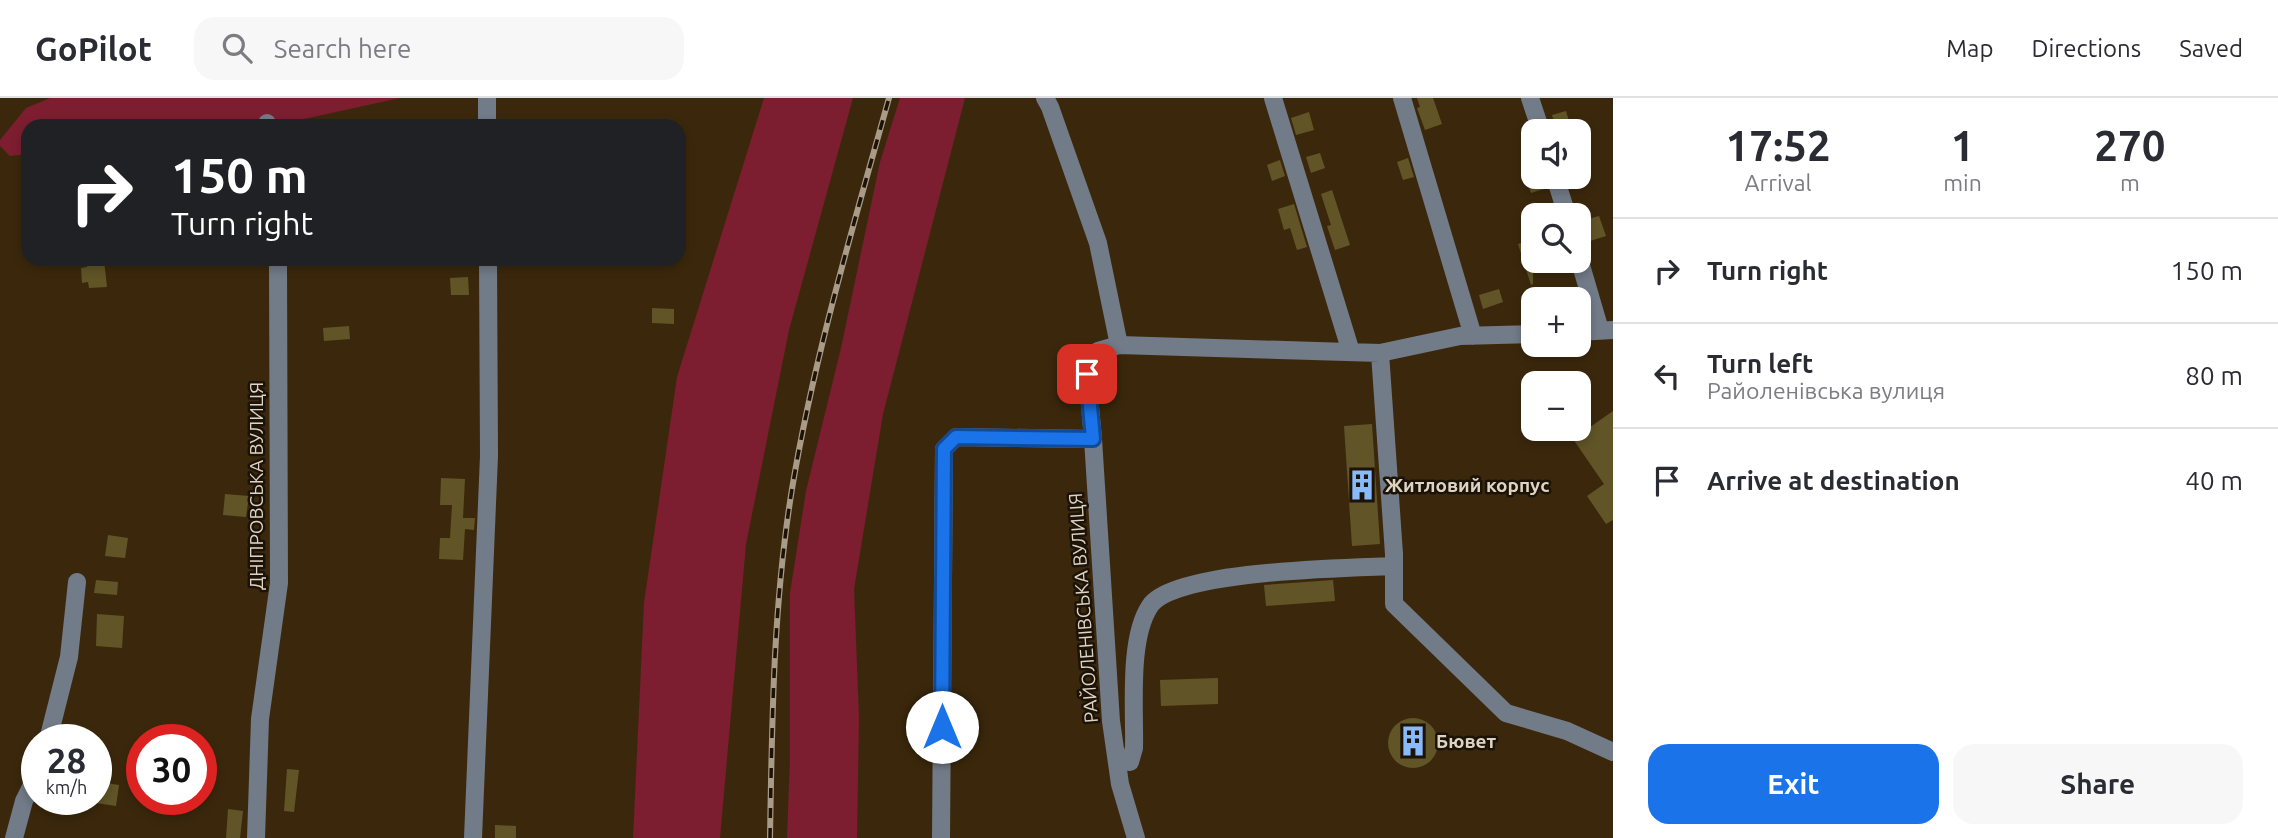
<!DOCTYPE html>
<html lang="en">
<head>
<meta charset="utf-8">
<style>
	:root { --surface:#fff; --page:#f7f7f7; --text:#2b2b33; --muted:#7c7c81; --line:#e1e1e2; --accent:#1a73e8 }
	body { margin:0; font-family:Ubuntu,sans-serif; background:var(--page); color:var(--text); height:100vh; display:flex; flex-direction:column; font-size:26px; white-space:nowrap }
	* { box-sizing:border-box; margin:0 }
	p { font-size:23px; color:var(--muted) }
	.icon { flex:none; width:38px; height:38px; fill:none; stroke:currentColor; stroke-width:2; stroke-linecap:round; stroke-linejoin:round }
	.map { position:relative; flex:1; overflow:hidden }
	.details { display:flex; flex-direction:column; background:var(--surface); width:665px }
	.details>* { flex:none }
	.hud { position:absolute; left:21px; top:21px; width:665px; height:147px; border-radius:21px; box-shadow:0 4px 10px #0003; background:#202124; color:#fff; overflow:hidden }
	.buttons { position:absolute; left:1521px; top:21px; display:grid; gap:14px }
	.buttons a { display:grid; place-items:center; width:70px; height:70px; border-radius:14px; background:var(--surface); box-shadow:0 4px 10px #0003; font-size:35px }
	.speed { position:absolute; left:21px; top:626px; display:flex; gap:14px; font-size:35px; font-weight:700; text-align:center }
	.speed>* { display:grid; place-content:center; width:91px; height:91px; border-radius:50%; background:var(--surface); box-shadow:0 4px 10px #0003; line-height:1 }
	.speed small { font-size:18px; font-weight:400 }
	.speed .limit { border:10px solid #d22; background:#fff; color:#111 }
	.pin { position:absolute; display:grid; place-items:center; width:60px; height:60px; color:#fff; margin:-30px; border-radius:14px; box-shadow:0 4px 10px #0006 }
	.me { position:absolute; width:77px; margin:-38px; rotate:0deg; stroke-linejoin:round; filter:drop-shadow(0 0 5px #0008) }
	.turn { display:flex; align-items:center; gap:24px; height:147px; padding:0 35px; font-size:32px }
	.turn .icon { width:91px; height:91px; stroke-width:2.5 }
	.turn b { display:block; font-size:49px; line-height:60px }
	.eta { display:flex; justify-content:space-evenly; align-items:center; height:119px; text-align:center }
	.eta b { font-size:42px; font-weight:700; line-height:49px }
	.cta { display:flex; gap:14px; margin-top:auto; padding:14px 35px }
	.cta a { flex:1; height:80px; border-radius:21px; background:var(--accent); color:#fff; font-size:28px; font-weight:700; line-height:80px; text-align:center }
	.cta a+a { background:var(--page); color:var(--text) }
	ul { padding:0; list-style:none }
	li { display:flex; align-items:center; gap:21px; height:105px; padding:0 35px; border-top:2px solid var(--line) }
	li div { flex:1 }
	li b { display:block; font-size:26px }
	li em { font-style:normal }
	header { display:flex; align-items:center; gap:42px; box-sizing:border-box; height:98px; padding:0 35px; background:var(--surface); border-bottom:2px solid var(--line) }
	header strong { font-size:33px }
	nav { display:flex; gap:38px; margin-inline-start:auto; font-size:24px }
	.search { width:490px; height:63px; background:var(--page); display:flex; align-items:center; gap:18px; box-sizing:border-box; padding:0 24px; border-radius:21px; color:var(--muted); font-size:26px }
	main { display:flex; flex:1; min-height:0 }
	.map>svg:first-child { display:block }
	.green { fill:#7c1e2f }
	.building { fill:#615527 }
	.lines { fill:none; stroke-linecap:round; stroke-linejoin:round }
	.minor { stroke:#727b88; stroke-width:18 }
	.rail-casing { stroke:#a99b87; stroke-width:6 }
	.rail { stroke:#1b1308; stroke-width:3.5; stroke-dasharray:10; stroke-linecap:butt }
	.route-casing { stroke:#114b97; stroke-width:18 }
	.route { stroke:#1a73e8; stroke-width:12 }
	.labels { text-anchor:middle; dominant-baseline:central; stroke-width:5; stroke-linejoin:round; paint-order:stroke }
	.poi-label { font-size:19px; font-weight:bold; fill:#dfd3c3; stroke:#1b1308; text-anchor:start }
	.street-label { font-size:19px; fill:#dfd3c3; stroke:#1b1308 }
</style>
</head>
<body>
<header>
<strong>GoPilot</strong>
<div class="search"><svg class="icon" aria-label="search" viewBox="0 0 24 24"><circle cx="10" cy="10" r="6"/><path d="M15 15l6 6"/></svg>Search here</div>
<nav><a>Map</a><a>Directions</a><a>Saved</a></nav>
</header>
<main>
<div class="map">
<svg width="1613" height="740" viewBox="0 0 1613 740">
	<rect width="100%" height="100%" fill="#3b280c"/>
	<path class="green" d="M50,0H400L272,28H28V56L10,58L0,48V42L26,10Z
		M764,0H853L789,232L746,446L720,740H633L644,505L677,279Z
		M900,0H965L883,316L854,491L859,620L857,740H787L790,661V495L806,393L841,250L880,64Z"/>
	<path class="building" d="M1417,0H1433L1442,26L1425,32L1417,10L1420,9Z
		M1566,13L1572,33H1557L1552,17Z
		M1309,14L1314,32L1296,37L1291,20Z
		M1320,55L1325,70L1311,75L1306,59Z
		M1408,60L1414,79L1403,82L1397,64Z
		M1280,62L1285,78L1272,83L1267,67Z
		M1525,79H1544L1547,90L1531,95Z
		M1332,92L1350,147L1335,152L1327,128L1331,127L1321,96Z
		M1294,106L1307,149L1297,152L1290,130L1284,132L1278,111Z
		M1599,118L1606,138L1587,144L1581,123Z
		M1533,141V186L1531,187L1518,146Z
		M104,162L107,189L89,190L88,184L82,185L81,170L87,169L86,164Z
		M468,179L469,197H451L450,180Z
		M1499,191L1503,204L1483,211L1479,197Z
		M652,210L674,211V226L652,225Z
		M349,228L350,241L324,243L323,230Z
		M1613,313V422L1606,426L1587,398L1604,386L1573,341Z
		M1372,326L1380,446L1352,448L1344,328Z
		M441,380L465,381L463,420H475L474,432L465,431L463,462L439,461L440,440H450L452,407H440Z
		M225,396L249,398L246,419L223,417Z
		M108,437L128,440L125,460L105,458Z
		M96,482L118,484L117,497L94,495Z
		M1333,482L1335,503L1266,508L1264,487Z
		M97,516L124,518L122,550L96,548Z
		M1218,580V606L1161,608L1160,582Z
		M1388 645a25 25 0 1 1 50 0a25 25 0 1 1-50 0Z
		M287,671L299,672L294,714L284,713Z
		M100,684L119,687L116,708L96,705Z
		M228,711L243,713L240,740H226Z
		M495,727L516,728V740H495Z"/>
	<g class="lines">
		<path class="minor" d="M487,0V28
			M1045,0L1050,9L1098,145L1119,247
			M1273,0L1351,254
			M1402,0L1473,238
			M1530,0L1541,33
			M267,25V28
			M1555,79L1567,117
			M1578,157L1600,232
			M1578,234L1613,232
			M1380,255L1394,456V506L1506,615L1567,633L1613,654
			M48,642L69,559L77,484
			M1130,664L1134,650C1135,611 1128,541 1150,508C1173,472 1349,470 1393,468
			M14,740L24,703L37,677
			M256,740L260,621L279,485L278,161
			M473,740L489,358L488,161
			M941,740L944,351L956,339L1093,341
			M1136,740L1120,686L1111,623L1093,341L1087,276L1090,263L1098,253L1119,247L1380,255L1460,238L1533,236"/>
		<g class="rail-casing">
			<path id="rail" d="M770,740C772,623 773,507 792,391C814,259 853,129 889,0"/>
		</g>
		<use href="#rail" class="rail"/>
	</g>
	<g class="lines">
		<g class="route-casing">
			<path id="route" d="M942,629L944,351L956,339L1093,341L1087,276"/>
		</g>
		<use href="#route" class="route"/>
	</g>
	<defs>
		<g id="building-bare" transform="scale(2.415)"><path d="M-4-6H4V6H1V3H-1V6H-4ZM-2.5-4.3h1.7v1.8h-1.7ZM.8-4.3h1.7v1.8H.8ZM-2.5-1h1.7V.8h-1.7ZM.8-1h1.7V.8H.8Z" fill="#88bafc" stroke="#1b1308" stroke-width="2.5" paint-order="stroke"/></g>
	</defs>
	<g fill-rule="evenodd">
		<use href="#building-bare" x="1362" y="387"/>
		<use href="#building-bare" x="1413" y="643"/>
	</g>
	<g class="labels">
		<g class="poi-label">
			<text x="1385" y="387">Житловий корпус</text>
			<text x="1436" y="643">Бювет</text>
		</g>
		<g class="street-label">
			<text transform="translate(256 388) rotate(-90)">ДНІПРОВСЬКА ВУЛИЦЯ</text>
			<text transform="translate(1083 510) rotate(-94)">РАЙОЛЕНІВСЬКА ВУЛИЦЯ</text>
		</g>
	</g>
</svg>
<div class="buttons">
<a><svg class="icon" aria-label="sound" viewBox="0 0 24 24"><path d="M4 9h4l5-4v14l-5-4H4zM17 9q2 3 0 6"/></svg></a>
<a><svg class="icon" aria-label="search" viewBox="0 0 24 24"><circle cx="10" cy="10" r="6"/><path d="M15 15l6 6"/></svg></a>
<a>+</a>
<a>−</a>
</div>
<div class="speed"><div>28<small>km/h</small></div><div class="limit">30</div></div>
<div class="pin" style="left:1087px;top:276px;background:#d93025"><svg class="icon" aria-label="arrive" viewBox="0 0 24 24"><path d="M6 21V4h12l-3 4 3 4H6"/></svg></div>
<svg class="me" style="left:942px;top:629px" viewBox="-20 -20 40 40"><circle r="19" fill="#fff"/><path d="M0-13L10 11 0 6-10 11z" fill="#1a73e8"/></svg>
<div class="hud">
<div class="turn"><svg class="icon" aria-label="right" viewBox="0 0 24 24"><path d="M7 20v-9h11M14 6l5 5-5 5"/></svg><div><b>150 m</b>Turn right</div></div>
</div>
</div>
<section class="details">
<div class="eta">
<div><b>17:52</b><p>Arrival</p></div>
<div><b>1</b><p>min</p></div>
<div><b>270</b><p>m</p></div>
</div>
<ul>
<li><svg class="icon" aria-label="right" viewBox="0 0 24 24"><path d="M7 20v-9h11M14 6l5 5-5 5"/></svg><div><b>Turn right</b></div><em>150 m</em></li>
<li><svg class="icon" aria-label="left" viewBox="0 0 24 24"><path d="M17 20v-9H6M10 6l-5 5 5 5"/></svg><div><b>Turn left</b><p>Райоленівська вулиця</p></div><em>80 m</em></li>
<li><svg class="icon" aria-label="arrive" viewBox="0 0 24 24"><path d="M6 21V4h12l-3 4 3 4H6"/></svg><div><b>Arrive at destination</b></div><em>40 m</em></li>
</ul>
<div class="cta"><a>Exit</a><a>Share</a></div>
</section>
</main>
</body>
</html>
